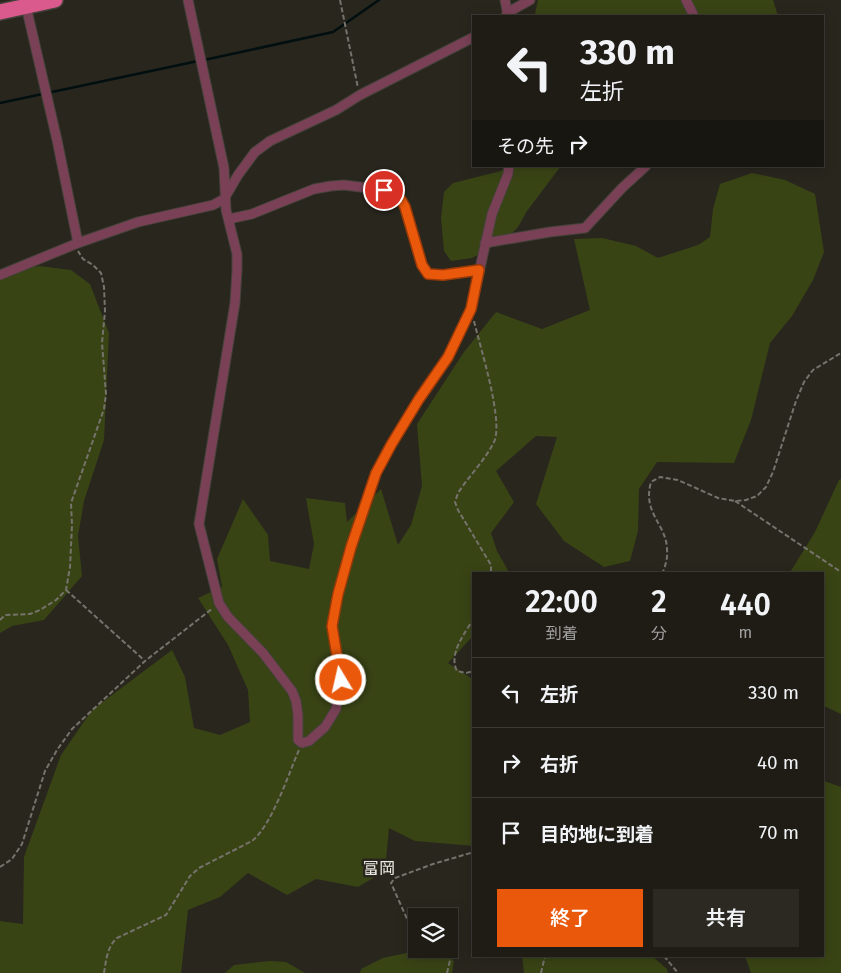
<!DOCTYPE html>
<html lang="ja">
<head>
<meta charset="utf-8">
<style>
	:root { --surface:#1f1c16; --page:#2c2923; --text:#f1f3f6; --muted:#a1a1a1; --line:#3c3a35; --accent:#ea580c }
	body { margin:0; font-family:"Fira Sans","Noto Sans JP",sans-serif; background:var(--page); color:var(--text); height:100vh; display:flex; flex-direction:column; font-size:19px; white-space:nowrap }
	* { box-sizing:border-box; margin:0 }
	p { font-size:16px; color:var(--muted) }
	.icon { flex:none; width:28px; height:28px; fill:none; stroke:currentColor; stroke-width:2; stroke-linecap:round; stroke-linejoin:round }
	.map { position:relative; flex:1; overflow:hidden }
	.side { position:absolute; left:472px; top:572px; width:352px; height:385px; display:flex; flex-direction:column; background:var(--surface); border-radius:0px; box-shadow:0 2px 12px #0003,0 0 0 1px var(--line) }
	.side>* { flex:none }
	.top-card { position:absolute; left:472px; top:15px; width:352px; height:152px; border-radius:0px; box-shadow:0 2px 12px #0003,0 0 0 1px var(--line); background:#1f1c16; color:var(--text); overflow:hidden }
	.fabs { position:absolute; left:408px; top:908px; display:grid; gap:10px }
	.fabs a { display:grid; place-items:center; width:50px; height:50px; border-radius:0px; background:var(--surface); box-shadow:0 2px 12px #0003,0 0 0 1px var(--line); font-size:25px }
	.pin { position:absolute; display:grid; place-items:center; width:42px; height:42px; color:#fff; margin:-21px; border:2px solid #fff; border-radius:50%; box-shadow:0 1px 5px #0007 }
	.me { position:absolute; width:55px; margin:-28px; rotate:351deg; stroke-linejoin:round; filter:drop-shadow(0 0 4px #0008) }
	.turn { display:flex; align-items:center; gap:18px; height:105px; padding:0 25px; font-size:22px }
	.turn .icon { width:65px; height:65px; stroke-width:2.5 }
	.turn b { display:block; font-size:35px; line-height:42px }
	.then { display:flex; align-items:center; height:48px; padding:0 25px; background:#0003; gap:10px; font-size:19px }
	.eta { display:flex; justify-content:space-evenly; align-items:center; height:85px; text-align:center }
	.eta b { font-size:30px; font-weight:600; line-height:35px }
	.action { display:flex; gap:10px; margin-top:auto; padding:10px 25px }
	.action a { flex:1; height:58px; border-radius:0px; background:var(--accent); color:#fff; font-size:20px; font-weight:600; line-height:58px; text-align:center }
	.action a+a { background:var(--page); color:var(--text) }
	ul { padding:0; list-style:none }
	li { display:flex; align-items:center; gap:15px; height:70px; padding:0 25px; border-top:1px solid var(--line) }
	li div { flex:1 }
	li b { display:block; font-size:19px }
	li em { font-style:normal }
	.map>svg:first-child { display:block }
	.green { fill:#394415 }
	.lines { fill:none; stroke-linecap:round; stroke-linejoin:round }
	.stream { stroke:#010f10; stroke-width:2.5 }
	.minor-casing { stroke:#44423a; stroke-width:11 }
	.trunk-casing { stroke:#44423a; stroke-width:18 }
	.path { stroke:#76736c; stroke-width:2; stroke-dasharray:5 2.5; stroke-linecap:butt }
	.minor { stroke:#7a4156; stroke-width:9 }
	.trunk { stroke:#db5a8e; stroke-width:15 }
	.route-casing { stroke:#983908; stroke-width:12 }
	.route { stroke:#ea580c; stroke-width:9 }
	.labels { text-anchor:middle; dominant-baseline:central; stroke-width:5; stroke-linejoin:round; paint-order:stroke }
	.quarter-label { font-size:16px; fill:#edebe6; stroke:#29261e }
</style>
</head>
<body>
<div class="map">
<svg width="841" height="973" viewBox="0 0 841 973">
	<rect width="100%" height="100%" fill="#29261e"/>
	<path class="green" d="M538,0H773L778,16H527L535,14Z
		M506,166H561L527,211L518,227L505,240L472,258L451,261L444,251L441,218L444,192L453,183L501,171Z
		M752,173L785,180L815,194L824,252L813,280L792,316L770,343L751,420L734,463L657,462L639,489L638,531L630,561L604,567L564,541L536,504L557,437L536,436L496,471L514,502L491,533L497,551L510,574H474V635L448,663L474,680V846L415,841L389,828L385,871L358,887L316,879L287,895L248,873L220,897L188,910L181,973H0V921L23,924L24,857L61,755L92,710L172,650L185,677L194,728L220,735L250,722L248,690L228,645L198,598L222,587L217,559L243,499L268,535L270,561L309,569L314,544L306,498L345,503L347,522L381,489L398,545L411,525L422,486L417,424L464,352L496,312L542,329L590,310L574,239L602,238L636,246L658,258L698,245L710,237L713,209L720,184Z
		M39,266L71,270L90,284L109,333L104,440L84,501L78,536L82,576L44,620L12,626L0,633V270Z
		M841,479V714L824,706V574H789L815,532L839,480Z
		M824,781L841,787V973H751L745,956H824Z
		M425,949H442L454,961L452,973H360L361,969L383,958Z
		M522,956H652L667,969L668,973H524Z
		M270,961L286,962L305,973H225L234,965Z"/>
	<g class="lines">
		<path class="stream" d="M204,60L333,32L379,0
			M0,103L198,61"/>
		<g class="minor-casing">
			<path id="minor" d="M188,0L224,168L226,210L237,254V270L235,303L199,524L219,603L228,617L263,653L292,691L296,701L298,715V740L302,743L309,741L325,727L336,709L341,680L332,626L338,594L351,547L365,505L376,473L391,445L419,399L448,357L471,309L492,214L508,174L509,166
				M505,0L508,16
				M686,0L694,16
				M26,6L57,140L78,243
				M506,16L507,13L530,0
				M229,219L252,214L314,189L331,186L344,185L384,190L401,199L405,207L422,265L428,274L443,275L479,270
				M485,243L550,232L585,228L622,188L646,166
				M0,275L78,243L138,222L213,205L224,199L238,175L255,152L270,141L336,110L360,95L474,37"/>
		</g>
		<g class="trunk-casing">
			<path id="trunk" d="M0,12L55,0"/>
		</g>
		<path class="path" d="M340,0L358,88
			M474,321C480,347 504,421 494,442C485,460 469,476 458,493L455,502L458,510L491,565V574
			M735,501L841,572
			M662,574C665,567 668,558 667,550C667,524 642,514 651,482L660,477L678,480L718,498L735,501L746,500L757,496L766,487L773,472L796,401L804,382L813,370L841,353
			M66,590L144,660
			M474,618C465,633 448,654 457,671L466,673L474,671
			M0,620L5,615L30,614L40,610L56,600L66,590L70,567L72,525L71,503L104,409L106,394L102,343L105,311L104,287L101,273L93,265L83,259L78,251
			M0,867L12,859L22,844L45,771L57,750L72,729L145,661L213,608
			M416,939L391,883L395,878L433,864L474,852
			M664,956L678,973
			M104,973C106,961 107,947 117,938L166,915L190,876L199,868L252,841C272,825 288,775 299,750
			M447,973L453,948L449,941
			M541,973L545,956"/>
		<use href="#minor" class="minor"/>
		<use href="#trunk" class="trunk"/>
	</g>
	<g class="lines">
		<g class="route-casing">
			<path id="route" d="M341,680L332,626L338,594L351,547L376,473L391,445L419,399L448,357L471,309L479,270L443,275L428,274L422,265L405,207L401,200L384,190"/>
		</g>
		<use href="#route" class="route"/>
	</g>
	<g class="labels">
		<g class="quarter-label">
			<text x="379" y="868">富岡</text>
		</g>
	</g>
</svg>
<div class="fabs">
<a><svg class="icon" aria-label="layers" viewBox="0 0 24 24"><path d="M12 4l9 5-9 5-9-5zM3 14l9 5 9-5"/></svg></a>
</div>
<div class="pin" style="left:384px;top:190px;background:#d93025"><svg class="icon" aria-label="arrive" viewBox="0 0 24 24"><path d="M6 21V4h12l-3 4 3 4H6"/></svg></div>
<svg class="me" style="left:341px;top:680px" viewBox="-20 -20 40 40"><circle r="17" fill="#ea580c" stroke="#fff" stroke-width="3"/><path d="M0-11L8 9 0 5-8 9z" fill="#fff"/></svg>
<div class="top-card">
<div class="turn"><svg class="icon" aria-label="left" viewBox="0 0 24 24"><path d="M17 20v-9H6M10 6l-5 5 5 5"/></svg><div><b>330 m</b>左折</div></div>
<div class="then">その先<svg class="icon" aria-label="right" viewBox="0 0 24 24"><path d="M7 20v-9h11M14 6l5 5-5 5"/></svg></div>
</div>
<section class="side">
<div class="eta">
<div><b>22:00</b><p>到着</p></div>
<div><b>2</b><p>分</p></div>
<div><b>440</b><p>m</p></div>
</div>
<ul>
<li><svg class="icon" aria-label="left" viewBox="0 0 24 24"><path d="M17 20v-9H6M10 6l-5 5 5 5"/></svg><div><b>左折</b></div><em>330 m</em></li>
<li><svg class="icon" aria-label="right" viewBox="0 0 24 24"><path d="M7 20v-9h11M14 6l5 5-5 5"/></svg><div><b>右折</b></div><em>40 m</em></li>
<li><svg class="icon" aria-label="arrive" viewBox="0 0 24 24"><path d="M6 21V4h12l-3 4 3 4H6"/></svg><div><b>目的地に到着</b></div><em>70 m</em></li>
</ul>
<div class="action"><a>終了</a><a>共有</a></div>
</section>
</div>
</body>
</html>
